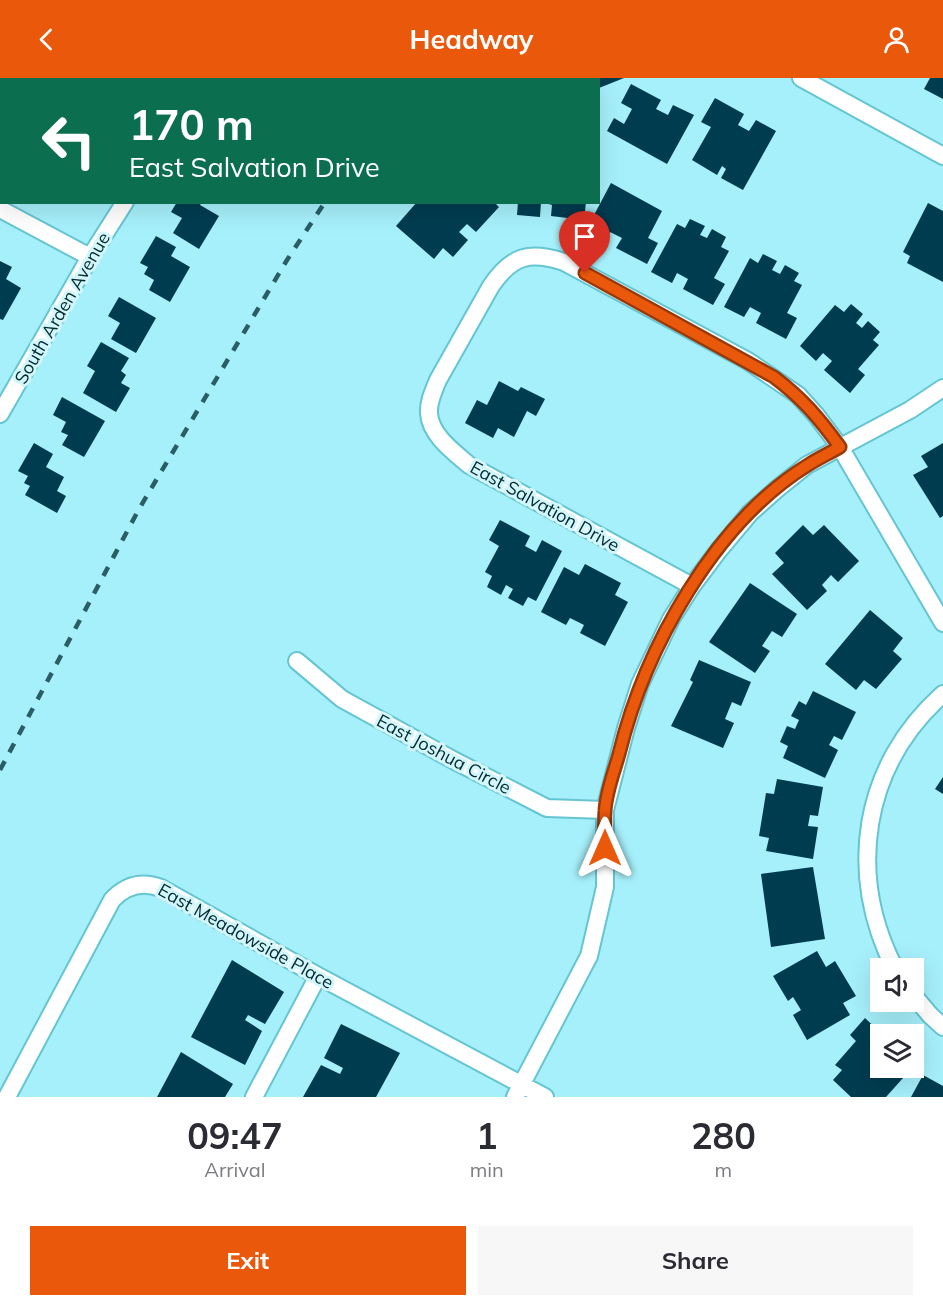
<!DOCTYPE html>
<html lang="en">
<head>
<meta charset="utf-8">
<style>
	:root { --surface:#fff; --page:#f7f7f7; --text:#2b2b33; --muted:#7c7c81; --accent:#ea580c }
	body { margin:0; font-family:Mulish,sans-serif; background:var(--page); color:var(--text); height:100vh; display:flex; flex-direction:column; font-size:22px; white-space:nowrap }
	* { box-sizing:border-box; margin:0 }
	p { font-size:20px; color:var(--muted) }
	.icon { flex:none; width:33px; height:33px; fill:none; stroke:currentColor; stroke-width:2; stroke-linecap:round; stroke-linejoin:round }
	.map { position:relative; height:1019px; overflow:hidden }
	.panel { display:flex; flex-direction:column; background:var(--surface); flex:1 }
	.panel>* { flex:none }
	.top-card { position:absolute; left:0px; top:0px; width:600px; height:126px; box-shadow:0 6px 24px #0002; background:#0b6e4f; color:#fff; overflow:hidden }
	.buttons { position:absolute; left:870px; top:880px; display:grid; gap:12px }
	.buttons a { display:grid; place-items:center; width:54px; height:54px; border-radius:0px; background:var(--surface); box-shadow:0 6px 24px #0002; font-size:30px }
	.pin { position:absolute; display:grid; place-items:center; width:51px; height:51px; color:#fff; margin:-62px -26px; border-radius:50% 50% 50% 0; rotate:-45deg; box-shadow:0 0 6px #0007 }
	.pin .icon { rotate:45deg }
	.me { position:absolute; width:66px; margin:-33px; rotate:0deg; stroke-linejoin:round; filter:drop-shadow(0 0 4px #0008) }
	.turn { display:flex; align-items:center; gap:21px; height:126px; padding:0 30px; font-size:27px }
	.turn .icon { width:78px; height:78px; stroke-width:2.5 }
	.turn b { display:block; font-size:42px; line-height:51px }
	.eta { display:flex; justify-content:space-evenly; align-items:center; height:102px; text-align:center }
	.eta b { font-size:36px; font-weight:700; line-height:42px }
	.cta { display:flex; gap:12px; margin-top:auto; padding:12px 30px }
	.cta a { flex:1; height:69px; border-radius:0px; background:var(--accent); color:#fff; font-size:24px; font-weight:700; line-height:69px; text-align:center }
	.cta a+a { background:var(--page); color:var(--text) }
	header { display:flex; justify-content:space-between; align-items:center; height:78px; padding:0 30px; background:var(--accent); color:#fff; font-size:27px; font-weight:700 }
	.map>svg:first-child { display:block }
	.building { fill:#003c50 }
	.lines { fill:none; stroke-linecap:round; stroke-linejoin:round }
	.street-casing { stroke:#65c5d2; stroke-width:20 }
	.street { stroke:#fff; stroke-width:16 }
	.rail { stroke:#2a5d64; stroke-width:4.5; stroke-dasharray:10 10; stroke-linecap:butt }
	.route-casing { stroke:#983908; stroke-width:15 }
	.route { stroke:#ea580c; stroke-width:10 }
	.labels { text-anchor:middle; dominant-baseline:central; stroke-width:6; stroke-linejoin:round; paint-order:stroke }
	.street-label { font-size:18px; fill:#002b30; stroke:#d3f6fb }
</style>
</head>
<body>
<header><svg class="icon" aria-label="back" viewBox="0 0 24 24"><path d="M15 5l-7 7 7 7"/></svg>Headway<svg class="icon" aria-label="person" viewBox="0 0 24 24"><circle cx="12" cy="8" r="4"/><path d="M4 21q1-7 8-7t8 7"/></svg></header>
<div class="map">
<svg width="943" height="1019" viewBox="0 0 943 1019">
	<rect width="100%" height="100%" fill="#a6f0fb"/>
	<path class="building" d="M598,0H624L599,10Z
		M930,0H943V21L924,11Z
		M631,6L661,22L656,31L668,37L673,27L694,37L667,86L607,53L614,40L624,46L632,31L621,25Z
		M715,20L744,36L738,47L749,53L756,42L776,53L743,112L721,100L726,91L722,88L717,97L692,82L711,49L701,44Z
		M611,105L662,133L648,160L658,165L647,186L616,170L622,160L610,154L605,164L585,154Z
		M177,124H202L200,127L219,138L199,171L173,155L182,140L171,134Z
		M417,124L420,126L422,124H494L499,129L476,154L467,146L459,154L468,162L453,179L443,170L434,181L396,148Z
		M518,124H541L540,139L517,137Z
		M542,124H586L584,142L551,138L552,127Z
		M928,125L943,133V204L907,185L910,178L903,174Z
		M690,141L705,148L700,157L707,160L712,151L726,159L721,169L729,173L714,200L725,206L713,227L683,211L688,201L677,195L672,205L651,194L677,146L685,150Z
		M156,158L176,169L171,178L190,189L170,224L149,212L154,202L144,196L148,189L140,185Z
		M763,176L777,183L772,192L780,196L785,187L799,195L794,203L802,207L787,235L797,240L786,261L756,245L761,235L750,229L744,239L724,229L750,180L758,185Z
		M0,183L12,189L6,201L21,210L3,242L0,241Z
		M119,219L156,240L136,275L111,261L120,245L108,238Z
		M851,226L863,236L856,245L862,250L868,243L880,254L873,262L879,267L858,291L865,297L850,315L824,292L832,283L823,275L816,283L800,268L835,227L844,234Z
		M101,264L129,280L121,293L126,297L121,305L130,310L116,334L83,315L95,293L87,288Z
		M499,303L518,313L521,309L545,321L536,338L527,333L514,359L498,350L493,360L465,345L477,322L487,327Z
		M62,319L105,343L84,379L62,367L68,357L61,354L66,344L53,337Z
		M34,365L53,376L46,389L64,399L57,413L66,418L57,435L25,417L30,408L24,405L28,398L18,393Z
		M943,365V438L940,440L913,397L928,389L921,378Z
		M500,442L530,458L525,468L536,474L542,462L562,473L536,523L528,519L523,528L508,520L513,511L506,507L501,517L487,509L492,498L485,494L499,468L489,462Z
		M803,447L813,457L824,447L859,483L838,504L831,497L822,507L827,513L807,532L772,496L784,485L775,475Z
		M585,486L621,505L615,517L628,524L605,568L580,555L584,547L570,540L566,547L541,534L564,489L579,497Z
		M750,505L797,536L782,559L772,553L762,568L770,573L755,595L709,564Z
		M870,532L903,560L893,573L902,581L876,611L864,602L856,612L825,586Z
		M699,582L751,604L741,628L732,624L725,641L734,645L723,670L671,648L693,604L690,602Z
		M813,613L856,634L842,662L834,658L829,667L838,672L825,700L783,680L788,668L780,664L787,648L795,651L799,642L791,638L799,623L806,627Z
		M943,699V716L935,711Z
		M777,701L823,709L818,738L810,737L808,748L818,749L813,781L766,773L769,760L759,758L766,715L774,716Z
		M813,789L825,861L771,869L761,796Z
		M817,873L826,889L835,883L856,918L843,925L850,937L807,962L793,937L801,932L793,919L788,923L773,898Z
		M232,882L284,914L265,946L248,937L245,942L262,953L245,987L191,959Z
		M865,940L883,957H880V990H912L886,1019H851L833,1002L842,992L835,987L856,963L850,957Z
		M341,946L400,975L376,1019H303L321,987L340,996L343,990L324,980Z
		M181,974L233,1006L225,1019H157Z
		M923,997L943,1008V1019H911Z"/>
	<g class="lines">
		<g class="street-casing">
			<path id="street" d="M801,0L943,78
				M202,2L203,0
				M0,131L90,179
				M0,336L90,179L125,124
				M692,508L469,387C454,374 430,357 429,335C428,324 434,312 438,302L491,208C512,177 530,173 564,184L748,283L798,317L816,337L840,369L943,545
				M297,583L342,621L455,683L547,730L605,732
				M895,891C846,796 862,688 943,616
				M914,918L930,937L943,949
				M7,1019L112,822C126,807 142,803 161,810L318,898L545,1019
				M254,1019L318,898
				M515,1019L589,878L605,809V732L626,650L640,606L671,541L692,508L719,472L750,435L777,411L807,387L910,332L943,310"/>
		</g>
		<use href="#street" class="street"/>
		<path class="rail" d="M406,2L407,0
			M0,692L139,431L287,182L325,124"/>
	</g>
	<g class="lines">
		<g class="route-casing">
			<path id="route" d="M585,195L774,299C803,321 819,340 840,369C830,375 819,380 808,387C714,445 645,570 619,676C614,694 606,714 605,733C604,745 605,758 605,770"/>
		</g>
		<use href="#route" class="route"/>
	</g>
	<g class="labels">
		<g class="street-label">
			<text transform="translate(62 230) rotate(-60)">South Arden Avenue</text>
			<text transform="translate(545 428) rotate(29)">East Salvation Drive</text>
			<text transform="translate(444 676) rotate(28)">East Joshua Circle</text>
			<text transform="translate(246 858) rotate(29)">East Meadowside Place</text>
		</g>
	</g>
</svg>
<div class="buttons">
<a><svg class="icon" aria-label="sound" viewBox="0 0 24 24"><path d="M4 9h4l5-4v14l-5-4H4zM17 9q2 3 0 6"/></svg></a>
<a><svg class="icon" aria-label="layers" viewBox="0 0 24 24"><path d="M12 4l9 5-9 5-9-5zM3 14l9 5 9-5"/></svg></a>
</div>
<div class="pin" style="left:585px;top:195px;background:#d93025"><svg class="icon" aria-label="arrive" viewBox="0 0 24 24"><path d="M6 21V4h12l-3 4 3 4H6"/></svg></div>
<svg class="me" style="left:605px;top:770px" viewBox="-20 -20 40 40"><path d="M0-17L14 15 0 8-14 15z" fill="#ea580c" stroke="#fff" stroke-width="4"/></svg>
<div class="top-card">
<div class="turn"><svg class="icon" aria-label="left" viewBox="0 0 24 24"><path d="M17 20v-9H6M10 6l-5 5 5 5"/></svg><div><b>170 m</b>East Salvation Drive</div></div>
</div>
</div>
<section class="panel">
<div class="eta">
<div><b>09:47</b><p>Arrival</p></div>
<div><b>1</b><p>min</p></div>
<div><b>280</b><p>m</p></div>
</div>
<div class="cta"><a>Exit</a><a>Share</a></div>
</section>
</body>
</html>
